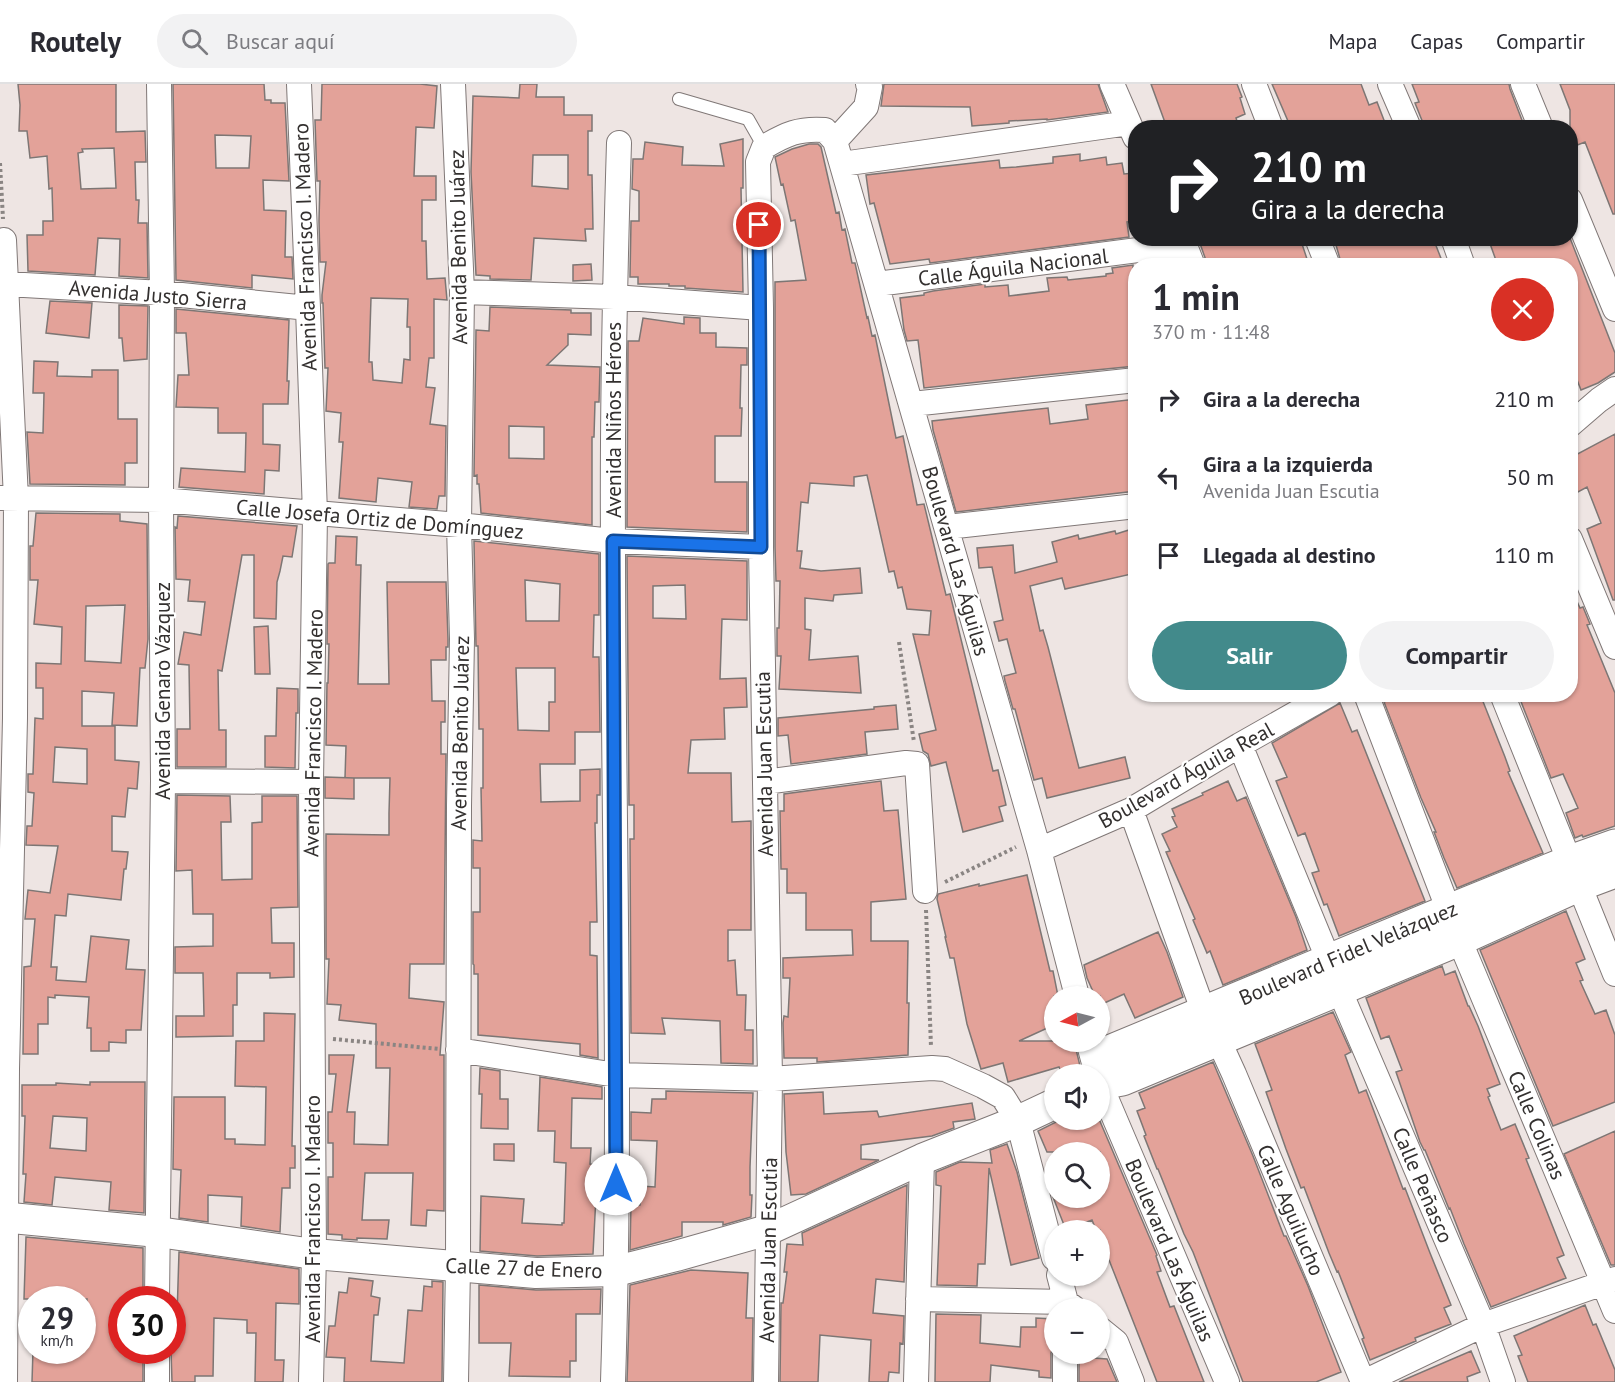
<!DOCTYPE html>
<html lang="es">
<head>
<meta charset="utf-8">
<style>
	:root { --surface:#fff; --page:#f2f2f3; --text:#2b2b33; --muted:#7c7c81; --line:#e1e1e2; --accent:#428a8b }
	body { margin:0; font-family:"PT Sans",sans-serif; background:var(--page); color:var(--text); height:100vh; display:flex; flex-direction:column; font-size:22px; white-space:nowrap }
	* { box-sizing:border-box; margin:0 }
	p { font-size:20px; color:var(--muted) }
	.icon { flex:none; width:33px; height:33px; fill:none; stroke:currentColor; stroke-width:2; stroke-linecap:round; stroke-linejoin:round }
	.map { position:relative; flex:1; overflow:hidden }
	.details { position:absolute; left:1128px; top:174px; width:450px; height:444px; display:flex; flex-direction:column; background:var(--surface); border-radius:24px; box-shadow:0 2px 4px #0004 }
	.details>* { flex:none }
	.guide { position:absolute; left:1128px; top:36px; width:450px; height:126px; border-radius:24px; box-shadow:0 2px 4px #0004; background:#202124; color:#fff; overflow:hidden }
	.needle { width:39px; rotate:263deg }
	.tools { position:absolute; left:1044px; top:902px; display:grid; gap:12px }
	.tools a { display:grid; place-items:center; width:66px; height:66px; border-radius:50%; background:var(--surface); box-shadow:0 2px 4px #0004; font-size:30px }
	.speed { position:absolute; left:18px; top:1202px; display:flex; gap:12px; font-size:30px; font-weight:700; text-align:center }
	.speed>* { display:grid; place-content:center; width:78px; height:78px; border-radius:50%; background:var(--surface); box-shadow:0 2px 4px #0004; line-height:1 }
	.speed small { font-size:15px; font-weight:400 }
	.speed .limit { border:9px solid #d22; background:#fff; color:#111 }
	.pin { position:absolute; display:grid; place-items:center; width:51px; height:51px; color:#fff; margin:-26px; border:3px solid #fff; border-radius:50%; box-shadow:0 2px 6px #0007 }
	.me { position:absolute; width:66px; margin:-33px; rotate:0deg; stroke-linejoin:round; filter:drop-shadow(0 0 4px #0008) }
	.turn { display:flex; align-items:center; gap:21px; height:126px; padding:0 24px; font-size:27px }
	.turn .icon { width:78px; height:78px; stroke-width:2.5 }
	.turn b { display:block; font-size:42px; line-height:51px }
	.round { display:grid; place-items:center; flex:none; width:63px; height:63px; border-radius:32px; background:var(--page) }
	.head { display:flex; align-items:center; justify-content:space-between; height:102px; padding:0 24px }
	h1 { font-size:36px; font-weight:800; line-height:45px }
	.action { display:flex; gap:12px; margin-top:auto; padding:12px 24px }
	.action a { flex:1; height:69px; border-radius:36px; background:var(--accent); color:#fff; font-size:24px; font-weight:800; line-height:69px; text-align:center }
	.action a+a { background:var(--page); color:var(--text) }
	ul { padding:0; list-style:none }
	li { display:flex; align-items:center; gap:18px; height:78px; padding:0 24px }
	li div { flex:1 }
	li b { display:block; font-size:22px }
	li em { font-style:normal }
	header { display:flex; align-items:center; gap:36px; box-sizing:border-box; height:84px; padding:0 30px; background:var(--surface); border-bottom:2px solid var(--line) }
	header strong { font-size:28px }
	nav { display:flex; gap:33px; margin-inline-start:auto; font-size:21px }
	.search { width:420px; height:54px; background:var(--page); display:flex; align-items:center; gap:15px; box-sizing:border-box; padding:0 21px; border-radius:33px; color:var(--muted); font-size:22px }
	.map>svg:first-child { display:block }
	.building { fill:#e3a299; stroke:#7d7674; stroke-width:1.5; fill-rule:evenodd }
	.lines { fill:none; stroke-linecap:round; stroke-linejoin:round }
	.service-casing { stroke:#807877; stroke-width:14 }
	.minor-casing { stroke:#807877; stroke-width:26 }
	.tertiary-casing { stroke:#807877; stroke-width:32 }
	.secondary-casing { stroke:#807877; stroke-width:35 }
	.path { stroke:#8a8583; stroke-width:4; stroke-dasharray:3 3; stroke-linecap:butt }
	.service { stroke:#fff; stroke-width:12 }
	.minor { stroke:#fff; stroke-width:24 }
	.tertiary { stroke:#fff; stroke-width:30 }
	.secondary { stroke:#fff; stroke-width:33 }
	.route-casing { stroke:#114b97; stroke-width:15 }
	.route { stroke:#1a73e8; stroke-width:10 }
	.labels { text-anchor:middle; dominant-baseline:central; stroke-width:4.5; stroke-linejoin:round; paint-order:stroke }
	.street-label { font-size:21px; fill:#33302f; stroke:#fff }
</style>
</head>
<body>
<header>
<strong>Routely</strong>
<div class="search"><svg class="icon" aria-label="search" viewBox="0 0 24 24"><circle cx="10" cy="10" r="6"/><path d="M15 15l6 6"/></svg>Buscar aquí</div>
<nav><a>Mapa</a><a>Capas</a><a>Compartir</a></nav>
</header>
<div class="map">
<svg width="1615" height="1298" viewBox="0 0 1615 1298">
	<rect width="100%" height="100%" fill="#eee5e3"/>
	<path class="building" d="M18,0H116V48L145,47L146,78H135L136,116H139L138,139H147L148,194L119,192L120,155L98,154L95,191L28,187L27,151H43V137H53L52,104L49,105L47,72L30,74L27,47H19L20,21ZM114,64L116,104L81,105L78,69L83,68L82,65Z
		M173,0H264L265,16H271V19H285L289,97L263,96L264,126L286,127L285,173H292L293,195L252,191V204L176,196ZM215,51L251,52L249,84H216Z
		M322,0H420L437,2L434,44L416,43L414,92H436V116H422V157H426L427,195L445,194L447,216L434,215V274H429L426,303L435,304L430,340L446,342L445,410V412H439L437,425L409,423L412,398L378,394L376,418L339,414L343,358H339L341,329L326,327L328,284H325L323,219H322V211L326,178H320L319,137L320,97H317L315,36H321ZM371,214L408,215L407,243H410V276L404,275L402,299L373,296L372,278H369Z
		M520,0H537L536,13H564V31H592V47H588V91H592L593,145H585L586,157L534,154L531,196L490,195V192L476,191L471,88L473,12L519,14ZM533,71H568V105L532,102Z
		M884,0H1098L1108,28L1047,36V35L1009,37V39L972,42L970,23L881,22Z
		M1151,0H1237L1242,13L1240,14L1245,30L1236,34L1239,44H1167Z
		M1272,0H1361L1369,21L1377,18L1387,44H1291Z
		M1412,0H1509L1510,5L1525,44H1425L1415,19L1419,18Z
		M1560,0H1615V130H1613L1585,58L1570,64V26Z
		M743,55V104H741L743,208L685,204V202H669V200H638V193H630L631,137H639V107L632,105L633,75H643L645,58L683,63L682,81L724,82L720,60Z
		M809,60H818L821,63L836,129L839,128L842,146L845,145L852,179H855L867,234L868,233L872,252L875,251L896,354L903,352L917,421L924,420L946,511L950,510L993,687L998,686L1006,721L999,723L1003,737L963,748L946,678L931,682L928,670L923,667L919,650L936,646L913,550L929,551L931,527L907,525L902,503L898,504L894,487L889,488L867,391L854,393V402L810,399L808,419L801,418L797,467H802L800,484L821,487L860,484L862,509L834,511L833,517L805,514V545L811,546L809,576L858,572L861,609L779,605L781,572H777V544H779L780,497H776L775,463V198L806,196L795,136L791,137L783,100L781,101L775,73L792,65Z
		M1080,70V77L1106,73L1107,81L1122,79L1124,90L1134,89L1136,103V137L1127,138L1129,153L930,179L929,175L890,180L874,119L870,120L866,91L999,76L1000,84L1016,83L1053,79V73Z
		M1198,154H1300L1308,178L1311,177L1312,182H1208Z
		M1334,154H1433L1444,182H1342Z
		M1488,154H1570L1615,269V288L1598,299L1581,306L1570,278V182H1498Z
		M591,180L592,196L573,197V181Z
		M1133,181V187L1136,186V282L1034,292L924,304L918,256L907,257L904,246L900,214L924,211V209L933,207L985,200V203L1008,201L1009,212L1049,207L1047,194L1067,193L1068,196L1106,192V190L1113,189L1112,184Z
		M50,217L92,219L89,254L46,249Z
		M119,221L148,222L147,275L124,277L122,254H119Z
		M490,223L571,226V229H591V251L568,250V261L547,281L600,283L599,318H595L594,353H592V441L481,429L479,400H477V391L474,392L476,246L489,247ZM509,342L544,343V375L509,374Z
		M176,225L289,236L287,297H289L288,320H263V360L280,361L279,387L265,386L264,410L179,403L181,384L245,388L246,349H218V324L176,323L178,291H189L186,249H176Z
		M684,233L700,234V249H716V263L747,264V281H741L740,324H742L741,352H715V398H747V448L627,443L628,257H639L643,234L684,240Z
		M34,277L58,278L57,292L92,293V286H118V335H137V379H125V401L30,400L27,348L43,349L44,309H33Z
		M1136,315V361L1133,362L1136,381V407L956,428L933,346L932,337L1048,324L1050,340L1088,335L1086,321Z
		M1615,350V516H1613L1587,445L1601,439L1587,403L1576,409L1570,400V374Z
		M36,429L120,430V437L147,440L148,555L145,584H140L137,642L112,641L114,609L82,607V642H115V676L139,678L137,705L128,704L125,733L112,732V767L128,768L126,785H124L121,816L68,810L66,832L55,831L51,883H57L56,896L86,898L91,852L129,856L126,885L145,886L141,946H126V959L109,958V967H91V944H87L89,913L55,911V914L48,913V940H38V970H23L24,883L31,882L35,835H25L28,806L50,809L58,762L26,761L27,742H32L34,709L28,708V690H33L35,634L43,635V604H36V579L61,580L62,543L34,540L38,496H30V462H33ZM125,521L121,579L85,577L86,522ZM55,663L87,665V700L53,698Z
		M178,432L297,442L292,473L283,472L280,487L277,498L276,535L254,534V471H242L222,587L218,586L219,646H226V683H177V645H190L189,581L178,580L184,548L201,551L205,518L188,517L190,496L176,495L175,443L177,444Z
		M1132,445L1136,457V489L1065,505L1062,494L1030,502L1040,547L1043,546L1048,563L1079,684L1125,673L1130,694L1047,714L1042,694L1034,696L1015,625H1013L1005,597L1004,592L1016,589L1007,555L999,557L994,538L1003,536L992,483L979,484L977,464L1013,461L1015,489L1057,478L1052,458L1078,451L1079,455L1115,447L1116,450Z
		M336,452L357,453L356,481H361L358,600H389L387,498H446L448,555V563H446V576H431L432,617H445V638H441V670H446L444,880H410L409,914L444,918L440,971H444V1127L427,1126L426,1142L411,1141L413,1089H365L362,1136H389L387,1155L357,1154V1156L342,1155V1151L328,1150V1093H333V1059H328V1028H332L336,990H329V971H354L347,1028H355L354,1060L388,1061L390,984H376V940L339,936L341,921L327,920L329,875H326V750L389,751V729L390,694H345L346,662L326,661L327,599H328L329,560H327L328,480L329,479H335Z
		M474,457L599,470V531H594L593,573H599L600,648H575V680H540L541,718L580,717V686L600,685V711H597V739H595L597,838H590V871L597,872L598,974L580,971V960L478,951V890H474V881L473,880V828H480V784H473V756L482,757L481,704H483V645H479L478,562H476ZM525,496L560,500L559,537H526ZM516,584H555V618H549V647L518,646Z
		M627,472L747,477V536L722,535L720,595L746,594L747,623L724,624L725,655L691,656L688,689H731L732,738L751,737V846H728V877L735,876L737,911H746L745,946H753V980L721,979L720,937L662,934L665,950L631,949L630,755H634V721H629ZM685,501L686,535L653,534V502Z
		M1570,502L1580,524L1583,523L1590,540L1587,541L1615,609V742L1583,753L1582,751L1575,754L1566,729L1578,724L1563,690L1551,694L1518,610H1570Z
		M268,542L270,590H255L254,543Z
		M277,604L298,605V629H296L295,684L265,683V652H276Z
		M1392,610H1480L1505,673L1510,687L1508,688L1543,769L1457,804L1444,774L1434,748H1436L1421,714L1384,618L1394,614Z
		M1340,619L1352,648L1357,646L1425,817L1339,852L1327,820L1324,821L1312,789L1319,787L1305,749L1298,752L1276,697L1287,693L1272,659Z
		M896,621L898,645L865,648L867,670L791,680L788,651L778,652V634L874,625V623Z
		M325,693L354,694V715L325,714Z
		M881,697L884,727L898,726L906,815L871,818V857H908L907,919H909L908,971L817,978V974H784L783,939L784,932L788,933L790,894H783V874L853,871L852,846H806V809H787V785H781L780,727H784V710Z
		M1228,697L1237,717L1246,713L1296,833L1307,866L1223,901L1210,867L1207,869L1193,836L1195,835L1166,768L1170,767L1162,750L1177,743L1172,733L1175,732L1172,725L1203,711L1202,709Z
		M177,711L230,712L231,738H221L222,796L252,795V739L262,738V712H297L298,823L271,824L272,859H294V893L270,894V889H237V921H233V952L176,953V932H204L203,889H175V863L213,862V830H193L192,786L176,787Z
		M1027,791L1050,887H1053L1058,912H1054V941L1019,957H1074L1081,986L1070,990H1062L1059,983L1008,998L1003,979L981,985L967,940L954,874H950L945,853H946L937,815L938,810L979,800V802Z
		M1566,827L1585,875L1576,879L1583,896L1580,897L1595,930L1606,926L1615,951V1018L1553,1042L1480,866Z
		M1158,848L1167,868L1183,913L1135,934L1124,910L1100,921V912H1095L1087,894L1084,881Z
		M1442,882L1445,891L1455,887L1468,922H1469L1478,942L1500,1000L1487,1005L1490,1012L1488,1013L1501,1046L1515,1040L1529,1074L1526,1075L1564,1171L1557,1174L1566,1194L1491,1223L1464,1160L1450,1124L1449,1125L1425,1066H1424L1420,1058L1396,988L1402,986L1389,952L1381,955L1366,914Z
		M1333,928L1351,968L1345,971L1359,1009L1366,1006L1403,1105L1405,1104L1430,1169L1451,1221L1444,1224L1451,1240L1415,1254L1416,1257L1370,1276L1362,1255L1364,1254L1338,1187L1337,1188L1329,1169L1304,1103L1301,1104L1286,1065L1266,1008L1272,1006L1255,960Z
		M264,929L295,930L292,1062H295V1084H290V1104H282L280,1148L241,1142L242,1113L208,1111V1138L179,1134L181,1086L173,1085L174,1013H225V1055H235V1060L265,1061L266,1003L235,1002L236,957H264Z
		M1213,978L1253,1072L1284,1152H1286L1308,1202L1341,1288L1316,1298H1243L1193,1168L1184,1150L1158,1085H1157L1144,1052L1146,1051L1137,1027L1145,1024L1139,1009Z
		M480,984L500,987V1015H508V1045L481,1044L482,1010H479Z
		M540,993L602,1003V1015L572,1014L571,1064H591L590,1080L603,1081L602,1112H596L593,1170L537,1172L480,1167L481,1112L524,1115L522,1139L562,1141V1139H564L566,1079L554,1078L555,1047H538Z
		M90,998H145L144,1129L109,1126L111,1098L55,1093L52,1121L24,1118L26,1090H23L25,1032H22V1001H56V999L90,1001ZM53,1032L87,1034L86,1067L50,1064Z
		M666,1007L753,1009L750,1083V1111H752L751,1133L723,1141V1138H682V1152L630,1166L631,1121H640L641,1102L655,1103L657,1057L631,1056V1028L651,1029L652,1015H666Z
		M823,1008L824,1030L877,1027L879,1033L972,1019L975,1035L953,1038L954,1044L932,1052L861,1061V1075L879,1076L806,1110L791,1111L786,1068L784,1010Z
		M1062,1035H1099L1157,1171L1156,1172L1161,1187L1157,1188L1170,1223L1174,1222L1204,1298H1157L1100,1153V1146H1096L1092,1136L1066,1146L1053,1113H1100V1068H1047L1038,1047Z
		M1615,1047V1181H1611L1564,1070Z
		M494,1060H514V1077L494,1076Z
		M1007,1060L1017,1088L1039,1174L1011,1181L989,1084L985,1180H978L977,1202L937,1201L941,1102L936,1101V1088L960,1078L992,1079L990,1066Z
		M907,1101L904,1198L876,1195L873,1229L904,1232L903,1260L900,1259L899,1289L889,1288L888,1298H869L871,1256L820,1251L818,1298H780L781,1219H783L787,1188H784L787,1160L803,1161L802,1149Z
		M26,1153L143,1164V1215H122V1266H143V1298H32L33,1266H82L87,1215H24Z
		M179,1168L299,1185V1220L276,1219L275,1276H284L283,1298H255L256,1249H247V1236L214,1234L213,1292H195V1298H172L171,1266H172V1261H174V1232H177Z
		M691,1186L748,1189L746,1234H753L752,1298H627L630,1201Z
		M349,1194L373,1197L371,1212L380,1214L378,1231H374L371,1277L404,1279L408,1226L422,1227L424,1202L432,1203V1197L443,1198L442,1298H344L345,1274L326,1273L329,1242H335L339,1208L347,1209Z
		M479,1201L536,1206L601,1205L600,1230H576V1277H570V1293L509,1292L511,1259H479Z
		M1585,1221L1593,1241L1596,1240L1615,1286V1298H1528L1518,1272L1522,1271L1514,1252Z
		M936,1230L981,1231L980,1259L1020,1263L1021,1243H1036V1234L1054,1235V1260L1051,1269V1294L1039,1293V1287L991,1281L990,1298H935Z
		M1471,1267L1480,1288L1467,1293L1468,1298H1399Z
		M1079,1273L1107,1275L1117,1298H1079Z"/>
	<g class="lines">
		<g class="service-casing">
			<path id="service" d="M679,15L748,35L764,63"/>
		</g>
		<g class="minor-casing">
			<path id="minor" d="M299,0L308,224L315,430L311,698L314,1170L311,1298
				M453,0L462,208L459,441L462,555L459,722L458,1182L456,1298
				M1112,0L1135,53
				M1254,0L1271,44
				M1390,0L1409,44
				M1523,0L1541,44
				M835,57L866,23L870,3L868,0
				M842,80L1129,39
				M1570,116L1615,225
				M1182,154L1193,182
				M1317,154L1328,182
				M1453,154L1463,182
				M4,156L16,415L15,634L7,985L5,1298
				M7,200L162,209L308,224
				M877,200L1184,160
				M462,208L614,213L761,224
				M912,320L1136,296
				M1570,341L1599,316L1615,305
				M0,414L161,416L459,441L613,457L761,463
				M947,443L1136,422
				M1570,455L1615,563
				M1366,610L1449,827
				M1502,610L1615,890
				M1240,661L1329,877
				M163,697L311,698
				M765,698L906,679L917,680L925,807
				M1131,726L1204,929
				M1039,766L1131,726L1240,661L1330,610
				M1459,855L1615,1227
				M1339,905L1483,1241L1503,1298
				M1218,955L1234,990L1363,1298
				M1088,957L1097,990
				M458,966L616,991L770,995L932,984L945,985L983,1002L1003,1013L1018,1037L1054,1174
				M1100,1000L1227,1298
				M1059,1191L1066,1218V1224
				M157,1215L163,697L161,416L162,209L159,0
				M918,1215L1066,1218L1074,1224
				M1100,1245L1116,1258L1132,1298
				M157,1298V1266
				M613,1298C622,1018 613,737 613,457C612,324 615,191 619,59
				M766,1298L770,995L761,463V224L758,78L764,63C786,50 799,44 825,46L835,57L1039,766L1077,912
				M916,1298L922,1075
				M1065,1298V1269
				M1364,1298L1483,1241L1615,1195"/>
		</g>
		<g class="tertiary-casing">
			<path id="tertiary" d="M0,1133L158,1148L314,1170L536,1189L616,1187L676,1172L768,1146L922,1075L1018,1037L1054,1020"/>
		</g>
		<g class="secondary-casing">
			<path id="secondary" d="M1100,998L1112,967L1449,827L1570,778L1615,762
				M1100,999L1122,995L1459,855L1580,800L1615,787"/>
		</g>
		<path class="path" d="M0,79L3,135
			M899,558L914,658
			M945,798L1016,763
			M926,826L931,963
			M333,955L439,965"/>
		<use href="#service" class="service"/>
		<use href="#minor" class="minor"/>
		<use href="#tertiary" class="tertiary"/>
		<use href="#secondary" class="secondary"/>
	</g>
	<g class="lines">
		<g class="route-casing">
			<path id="route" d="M616,1100L613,457L761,463L759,141"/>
		</g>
		<use href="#route" class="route"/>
	</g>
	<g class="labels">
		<g class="street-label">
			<text transform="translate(305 163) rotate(-92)">Avenida Francisco I. Madero</text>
			<text transform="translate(458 163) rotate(-91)">Avenida Benito Juárez</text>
			<text transform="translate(1013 183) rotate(-7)">Calle Águila Nacional</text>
			<text transform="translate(158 211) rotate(5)">Avenida Justo Sierra</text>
			<text transform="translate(613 336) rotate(-90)">Avenida Niños Héroes</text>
			<text transform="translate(380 435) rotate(5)">Calle Josefa Ortiz de Domínguez</text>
			<text transform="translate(956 477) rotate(74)">Boulevard Las Águilas</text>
			<text transform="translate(162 607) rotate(-90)">Avenida Genaro Vázquez</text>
			<text transform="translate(313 649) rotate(-89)">Avenida Francisco I. Madero</text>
			<text transform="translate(460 649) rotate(-89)">Avenida Benito Juárez</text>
			<text transform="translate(764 680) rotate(-91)">Avenida Juan Escutia</text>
			<text transform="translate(1186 691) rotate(-29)">Boulevard Águila Real</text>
			<text transform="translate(1348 869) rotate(-23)">Boulevard Fidel Velázquez</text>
			<text transform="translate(1537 1041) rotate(67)">Calle Colinas</text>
			<text transform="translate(1423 1101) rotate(67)">Calle Peñasco</text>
			<text transform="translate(1291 1126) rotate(67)">Calle Aguilucho</text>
			<text transform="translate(312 1135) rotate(-90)">Avenida Francisco I. Madero</text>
			<text transform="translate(768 1166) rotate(-89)">Avenida Juan Escutia</text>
			<text transform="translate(1170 1166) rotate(67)">Boulevard Las Águilas</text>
			<text transform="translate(524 1184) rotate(2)">Calle 27 de Enero</text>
		</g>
	</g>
</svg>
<div class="tools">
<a><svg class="needle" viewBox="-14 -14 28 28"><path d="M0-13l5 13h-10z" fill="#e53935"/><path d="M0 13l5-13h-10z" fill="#7c7c81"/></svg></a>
<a><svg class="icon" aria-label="sound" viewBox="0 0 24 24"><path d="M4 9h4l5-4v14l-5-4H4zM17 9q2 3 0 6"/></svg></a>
<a><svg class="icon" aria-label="search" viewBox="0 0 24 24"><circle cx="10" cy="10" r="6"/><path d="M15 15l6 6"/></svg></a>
<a>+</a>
<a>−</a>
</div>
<div class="speed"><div>29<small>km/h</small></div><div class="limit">30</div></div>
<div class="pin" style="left:759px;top:141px;background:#d93025"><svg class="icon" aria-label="arrive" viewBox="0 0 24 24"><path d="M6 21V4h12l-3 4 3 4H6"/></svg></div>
<svg class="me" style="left:616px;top:1100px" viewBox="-20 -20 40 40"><circle r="19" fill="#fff"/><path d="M0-13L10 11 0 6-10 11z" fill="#1a73e8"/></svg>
<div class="guide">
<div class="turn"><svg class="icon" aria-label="right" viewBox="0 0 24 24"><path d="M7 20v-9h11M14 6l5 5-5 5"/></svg><div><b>210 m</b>Gira a la derecha</div></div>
</div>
<section class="details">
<div class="head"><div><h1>1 min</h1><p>370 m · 11:48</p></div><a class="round" style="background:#d93025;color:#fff"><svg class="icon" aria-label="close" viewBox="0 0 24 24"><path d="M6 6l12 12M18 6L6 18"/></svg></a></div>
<ul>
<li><svg class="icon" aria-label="right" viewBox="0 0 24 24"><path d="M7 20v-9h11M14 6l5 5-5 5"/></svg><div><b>Gira a la derecha</b></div><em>210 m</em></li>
<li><svg class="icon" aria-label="left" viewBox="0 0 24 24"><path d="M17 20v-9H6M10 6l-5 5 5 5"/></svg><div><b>Gira a la izquierda</b><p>Avenida Juan Escutia</p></div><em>50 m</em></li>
<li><svg class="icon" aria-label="arrive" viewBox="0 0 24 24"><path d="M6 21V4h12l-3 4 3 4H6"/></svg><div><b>Llegada al destino</b></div><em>110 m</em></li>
</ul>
<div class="action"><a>Salir</a><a>Compartir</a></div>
</section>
</div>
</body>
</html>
